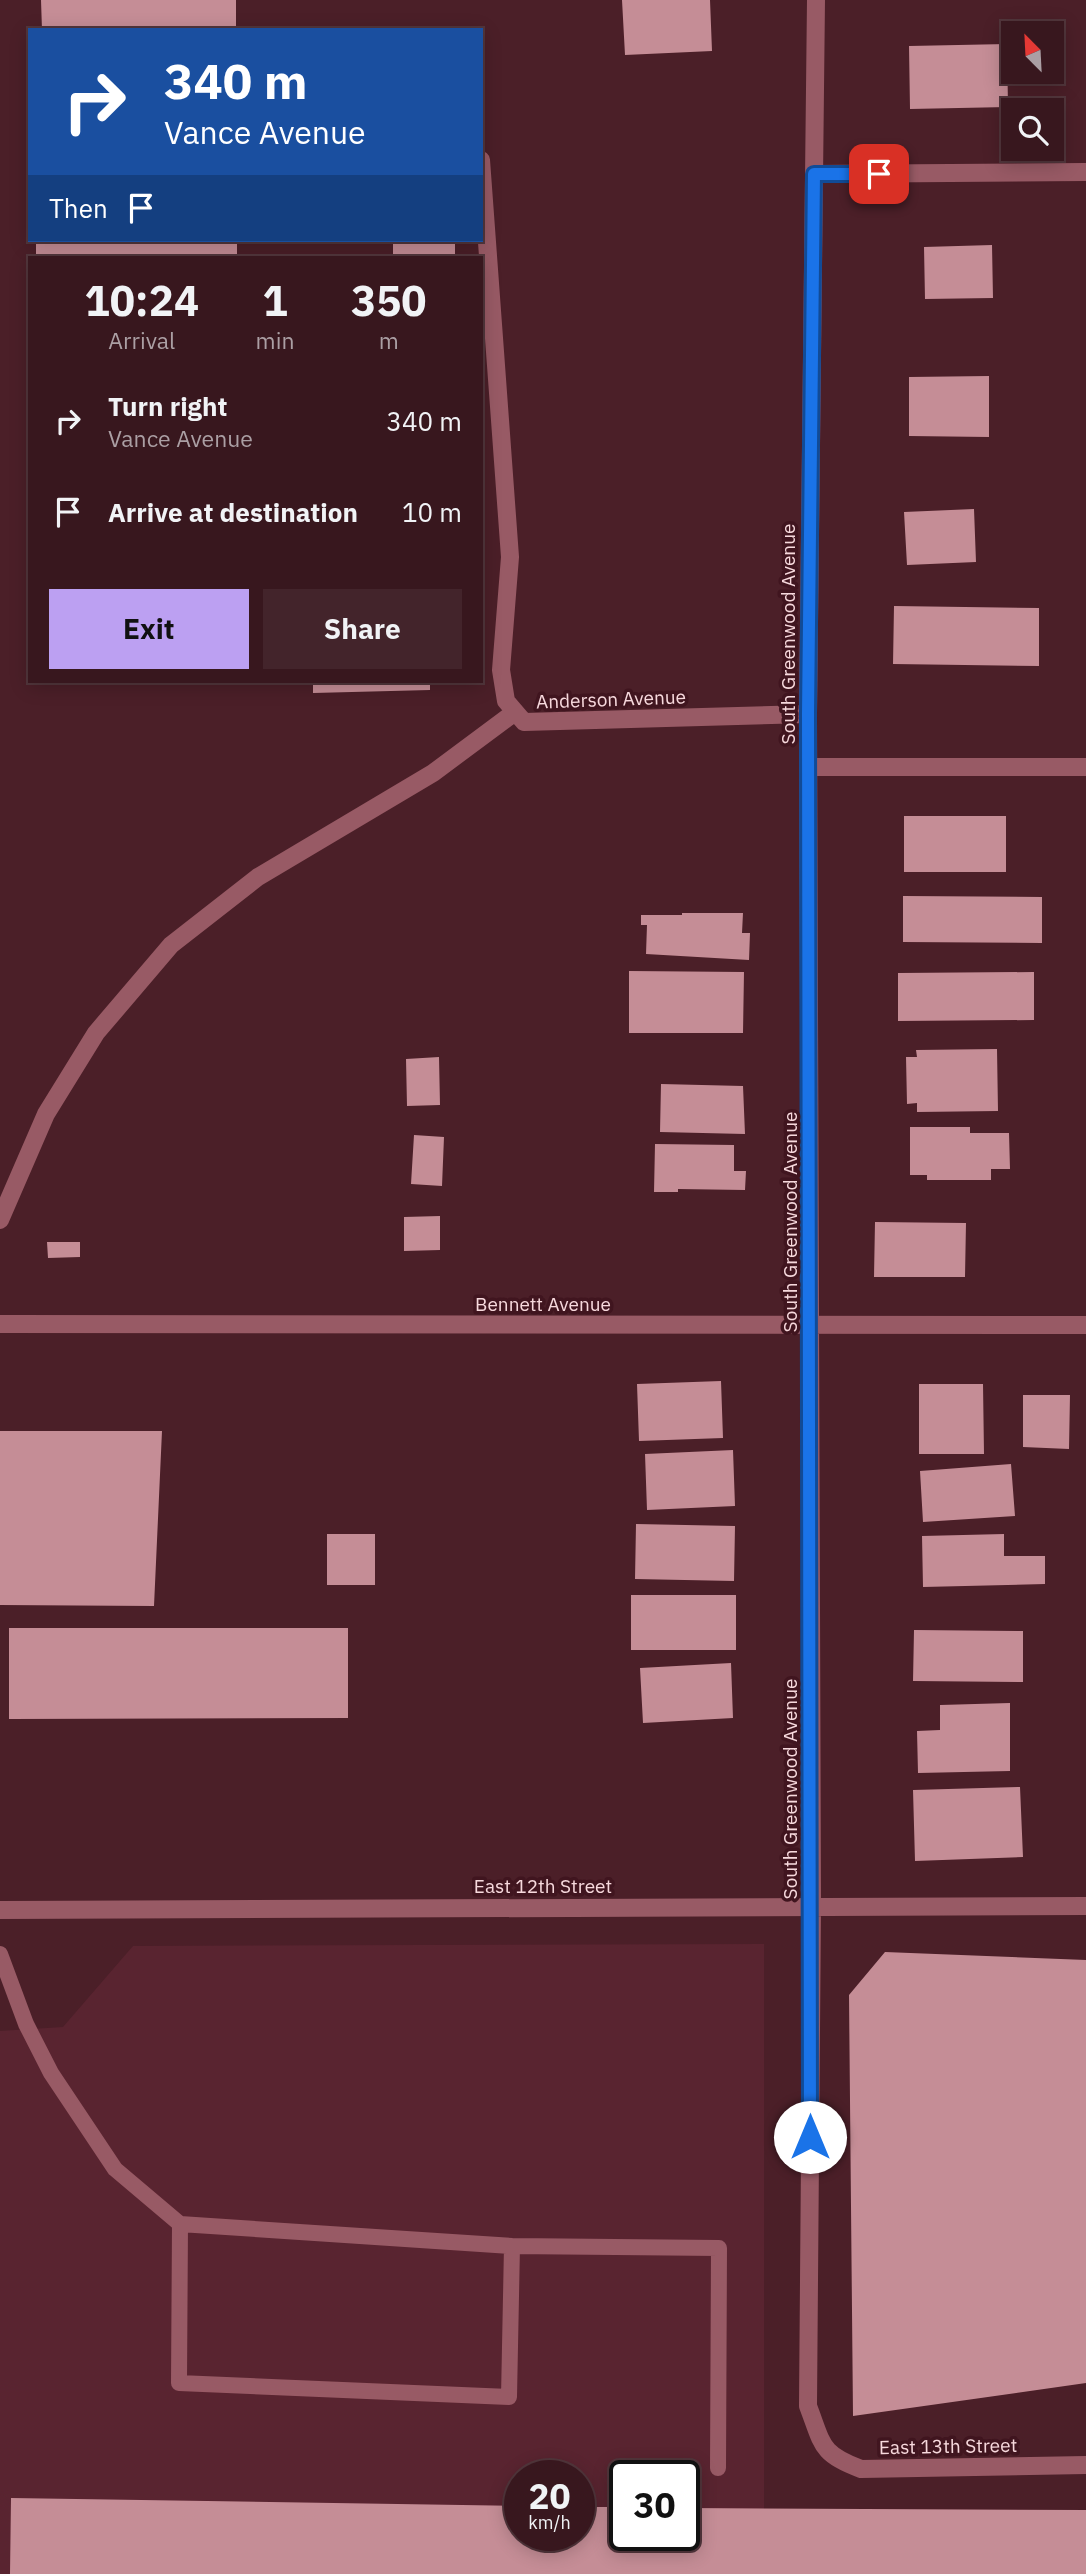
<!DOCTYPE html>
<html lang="en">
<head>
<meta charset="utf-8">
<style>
	:root { --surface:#38171e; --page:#43242b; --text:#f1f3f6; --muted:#ab9fa4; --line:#52363c; --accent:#bca0f2 }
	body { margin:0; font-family:"IBM Plex Sans",sans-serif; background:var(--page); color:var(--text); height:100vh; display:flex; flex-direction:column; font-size:26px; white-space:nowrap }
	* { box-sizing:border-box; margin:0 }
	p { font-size:23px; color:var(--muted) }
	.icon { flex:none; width:38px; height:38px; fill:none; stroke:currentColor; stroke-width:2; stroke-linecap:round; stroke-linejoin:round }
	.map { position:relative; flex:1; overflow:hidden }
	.details { position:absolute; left:28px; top:256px; width:455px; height:427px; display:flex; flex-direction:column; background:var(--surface); border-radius:0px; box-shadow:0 4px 18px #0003,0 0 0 2px var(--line) }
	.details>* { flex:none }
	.hud { position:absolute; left:28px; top:28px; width:455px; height:214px; border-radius:0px; box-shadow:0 4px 18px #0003,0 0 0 2px var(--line); background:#1a4fa0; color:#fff; overflow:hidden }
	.needle { width:46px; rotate:336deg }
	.controls { position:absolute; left:1001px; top:21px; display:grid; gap:14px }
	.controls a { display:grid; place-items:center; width:63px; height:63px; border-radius:0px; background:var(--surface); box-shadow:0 4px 18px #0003,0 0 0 2px var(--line); font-size:35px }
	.speed { position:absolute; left:504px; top:2460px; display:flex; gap:14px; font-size:35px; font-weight:700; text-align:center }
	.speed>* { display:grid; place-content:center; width:91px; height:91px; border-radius:50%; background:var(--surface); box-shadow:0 4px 18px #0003,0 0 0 2px var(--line); line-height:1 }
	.speed small { font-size:18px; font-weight:400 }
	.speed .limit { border:4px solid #111; border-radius:10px; background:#fff; color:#111 }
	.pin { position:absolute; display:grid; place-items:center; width:60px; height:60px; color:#fff; margin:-30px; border-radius:14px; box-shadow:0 4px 10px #0006 }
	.me { position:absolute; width:77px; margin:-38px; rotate:0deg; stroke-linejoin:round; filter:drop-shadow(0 0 5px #0008) }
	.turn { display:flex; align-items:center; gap:24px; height:147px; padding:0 21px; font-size:32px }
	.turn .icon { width:91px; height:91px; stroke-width:2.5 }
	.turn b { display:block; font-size:49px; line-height:60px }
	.then { display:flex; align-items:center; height:66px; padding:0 21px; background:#0003; gap:14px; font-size:26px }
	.eta { display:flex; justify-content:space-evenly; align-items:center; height:119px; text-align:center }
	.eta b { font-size:42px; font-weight:800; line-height:49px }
	.cta { display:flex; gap:14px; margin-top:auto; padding:14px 21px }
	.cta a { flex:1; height:80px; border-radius:0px; background:var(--accent); color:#111; font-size:28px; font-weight:800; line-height:80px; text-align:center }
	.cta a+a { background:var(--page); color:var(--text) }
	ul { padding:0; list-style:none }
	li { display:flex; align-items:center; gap:21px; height:91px; padding:0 21px }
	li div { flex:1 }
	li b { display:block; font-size:26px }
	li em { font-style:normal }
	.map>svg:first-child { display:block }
	.built { fill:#592430; fill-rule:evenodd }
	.building { fill:#c58d96 }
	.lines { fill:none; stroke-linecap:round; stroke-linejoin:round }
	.lane { stroke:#985a65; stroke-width:16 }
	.street { stroke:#985a65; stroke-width:18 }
	.route-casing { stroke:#114b97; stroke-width:18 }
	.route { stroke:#1a73e8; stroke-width:12 }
	.labels { text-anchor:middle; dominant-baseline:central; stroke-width:7; stroke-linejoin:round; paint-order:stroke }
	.street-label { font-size:19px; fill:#f7d9dd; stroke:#40151f }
</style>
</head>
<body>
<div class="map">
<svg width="1086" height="2574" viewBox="0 0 1086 2574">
	<rect width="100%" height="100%" fill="#4b1f28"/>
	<path class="built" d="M764,1944V2574H0V2031L63,2027L133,1946ZM520,2476H579V2536H520ZM625,2476H684V2536H625Z"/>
	<path class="building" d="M41,0H236V30H42Z
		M622,0H710L712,51L625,55Z
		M1007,44L1008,107L910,109L909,46Z
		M36,240H237V257H36Z
		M393,240H455V257H393Z
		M992,245L993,298L925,299L924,247Z
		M989,376V437L909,436V377Z
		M974,509L976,562L907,565L904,512Z
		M894,606L1039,608V666L893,664Z
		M313,681H430V690L313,693Z
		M904,816H1006V872H904Z
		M903,896L1042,897V943L903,942Z
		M682,913H743L742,933H750L749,960L646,954L647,925H641V915H682Z
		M629,971L744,972L743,1033H629Z
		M1034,972V1020L898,1021V973Z
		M997,1049L998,1111L917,1112V1103L907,1104L906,1057H917L916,1050Z
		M439,1057L440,1105L407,1106L406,1059Z
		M661,1084L743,1086L745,1134L660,1132Z
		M910,1127H970V1133H1009L1010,1169H991V1180H927V1175H910Z
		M414,1135L444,1137L442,1186L411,1184Z
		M655,1144L734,1145V1171H746L745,1190L678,1189V1192H654Z
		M440,1216V1250L404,1251V1217Z
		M875,1222L966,1223L965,1277H874Z
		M47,1242H80V1257L48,1258Z
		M721,1381L723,1438L639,1441L637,1384Z
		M919,1384H983L984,1454H919Z
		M1023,1395H1070L1069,1449L1023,1447Z
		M0,1431H162L154,1606L0,1605Z
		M733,1450L735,1506L647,1510L645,1454Z
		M1011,1464L1015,1516L923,1522L920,1471Z
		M636,1524L735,1526L734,1581L635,1579Z
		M327,1534H375V1585H327Z
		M1004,1534V1556H1045V1584L923,1587L922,1536Z
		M631,1595H736V1650H631Z
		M9,1628H348V1718L9,1719Z
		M914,1630L1023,1631V1682L913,1681Z
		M731,1663L733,1718L643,1723L640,1668Z
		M1010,1703V1771L918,1773L917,1731L940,1730V1705Z
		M1020,1787L1023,1857L915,1861L913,1790Z
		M885,1952L1086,1960V2383L853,2416L849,1995Z
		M11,2498L520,2506V2536H579V2507H625V2536H684V2508L1086,2510V2574H10Z"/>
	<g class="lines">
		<path class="lane" d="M0,1954L26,2024L51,2073L115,2169L180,2224L512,2246L719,2248L718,2468
			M180,2224L179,2383L509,2397L512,2246"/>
		<path class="street" d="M816,0L808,714L812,1905L808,2406C823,2445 820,2454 861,2469L1086,2465
			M481,160L510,557L501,670L506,701L524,722L808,714
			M814,174L1086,172
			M809,767H1086
			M0,1220L46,1114L96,1033L171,945L258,877L433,773L515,712
			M0,1324L1086,1325
			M0,1910L1086,1906"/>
	</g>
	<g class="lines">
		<g class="route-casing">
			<path id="route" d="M810,2137L808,714L814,174H879"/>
		</g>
		<use href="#route" class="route"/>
	</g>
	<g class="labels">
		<g class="street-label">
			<text transform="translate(788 634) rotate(-90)">South Greenwood Avenue</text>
			<text transform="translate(611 699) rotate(-2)">Anderson Avenue</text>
			<text transform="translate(790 1222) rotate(-90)">South Greenwood Avenue</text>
			<text x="543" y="1304">Bennett Avenue</text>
			<text transform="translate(790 1789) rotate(-90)">South Greenwood Avenue</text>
			<text x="543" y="1886">East 12th Street</text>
			<text transform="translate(948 2446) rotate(-1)">East 13th Street</text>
		</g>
	</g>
</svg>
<div class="controls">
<a><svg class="needle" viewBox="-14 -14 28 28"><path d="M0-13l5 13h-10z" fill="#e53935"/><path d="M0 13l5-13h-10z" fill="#ab9fa4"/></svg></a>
<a><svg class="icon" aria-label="search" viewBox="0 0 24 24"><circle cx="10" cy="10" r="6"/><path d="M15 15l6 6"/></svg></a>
</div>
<div class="speed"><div>20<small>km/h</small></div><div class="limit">30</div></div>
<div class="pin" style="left:879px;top:174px;background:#d93025"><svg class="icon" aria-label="arrive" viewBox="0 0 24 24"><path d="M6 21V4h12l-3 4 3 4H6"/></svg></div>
<svg class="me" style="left:810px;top:2137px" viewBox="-20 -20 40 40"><circle r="19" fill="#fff"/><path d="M0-13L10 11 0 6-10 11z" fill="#1a73e8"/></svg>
<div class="hud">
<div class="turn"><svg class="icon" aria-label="right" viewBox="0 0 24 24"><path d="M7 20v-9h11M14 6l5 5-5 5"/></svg><div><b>340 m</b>Vance Avenue</div></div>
<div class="then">Then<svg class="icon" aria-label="arrive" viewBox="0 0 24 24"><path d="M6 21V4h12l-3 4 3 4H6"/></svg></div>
</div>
<section class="details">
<div class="eta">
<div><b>10:24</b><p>Arrival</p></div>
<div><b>1</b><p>min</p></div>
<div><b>350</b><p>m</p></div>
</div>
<ul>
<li><svg class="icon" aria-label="right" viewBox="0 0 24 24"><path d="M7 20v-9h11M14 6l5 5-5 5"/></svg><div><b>Turn right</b><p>Vance Avenue</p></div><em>340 m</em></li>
<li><svg class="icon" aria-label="arrive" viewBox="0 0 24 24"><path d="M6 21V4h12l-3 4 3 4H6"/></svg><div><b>Arrive at destination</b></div><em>10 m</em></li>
</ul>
<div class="cta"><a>Exit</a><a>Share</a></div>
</section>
</div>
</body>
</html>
